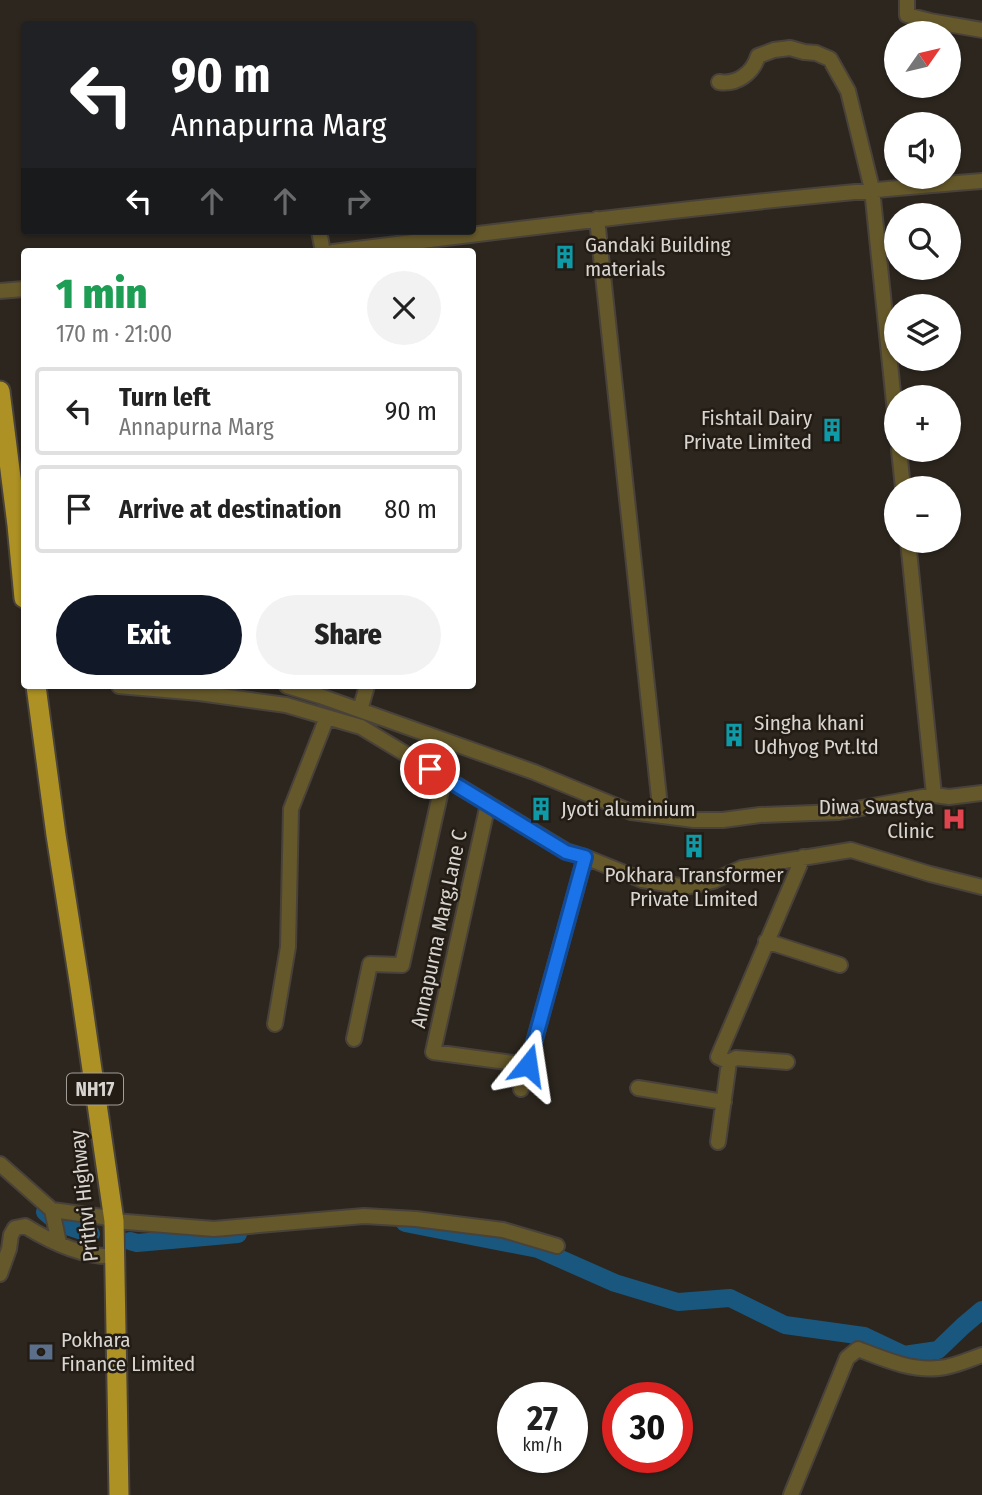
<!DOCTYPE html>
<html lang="en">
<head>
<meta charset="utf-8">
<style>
	:root { --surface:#fff; --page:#f2f2f2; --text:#222; --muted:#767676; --line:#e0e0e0; --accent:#111827 }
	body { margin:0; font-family:"Fira Sans Condensed",sans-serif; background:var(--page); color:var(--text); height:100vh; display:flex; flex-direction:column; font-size:26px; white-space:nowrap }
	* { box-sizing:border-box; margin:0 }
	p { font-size:23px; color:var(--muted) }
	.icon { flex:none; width:38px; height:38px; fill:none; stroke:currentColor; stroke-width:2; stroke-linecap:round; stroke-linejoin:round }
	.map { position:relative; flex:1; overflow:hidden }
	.drawer { position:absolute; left:21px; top:248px; width:455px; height:441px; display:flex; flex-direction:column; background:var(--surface); border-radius:7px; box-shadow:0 2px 5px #0004 }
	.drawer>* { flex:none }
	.top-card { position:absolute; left:21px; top:21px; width:455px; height:214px; border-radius:7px; box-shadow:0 2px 5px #0004; background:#202124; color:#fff; overflow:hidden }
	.needle { width:46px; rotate:56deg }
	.tools { position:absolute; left:884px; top:21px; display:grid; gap:14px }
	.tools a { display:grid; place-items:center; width:77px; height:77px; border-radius:50%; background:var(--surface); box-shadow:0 2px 5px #0004; font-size:35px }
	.speed { position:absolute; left:497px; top:1382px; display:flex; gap:14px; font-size:35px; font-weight:700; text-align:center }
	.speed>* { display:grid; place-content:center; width:91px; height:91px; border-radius:50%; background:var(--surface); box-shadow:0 2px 5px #0004; line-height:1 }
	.speed small { font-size:18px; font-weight:400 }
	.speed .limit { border:10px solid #d22; background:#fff; color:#111 }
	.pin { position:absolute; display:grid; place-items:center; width:60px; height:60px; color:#fff; margin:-30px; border:4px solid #fff; border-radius:50%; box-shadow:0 2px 7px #0007 }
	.me { position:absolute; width:77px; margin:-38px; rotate:15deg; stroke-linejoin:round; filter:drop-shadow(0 0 5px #0008) }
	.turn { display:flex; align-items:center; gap:24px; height:147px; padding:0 35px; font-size:32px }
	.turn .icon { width:91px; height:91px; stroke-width:2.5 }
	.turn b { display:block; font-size:49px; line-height:60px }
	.lanes { display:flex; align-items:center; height:66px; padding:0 35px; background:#0003; justify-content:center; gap:35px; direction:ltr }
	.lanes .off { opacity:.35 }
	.round { display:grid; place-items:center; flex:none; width:74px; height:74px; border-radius:37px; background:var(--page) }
	.head { display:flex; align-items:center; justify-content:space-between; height:119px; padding:0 35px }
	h1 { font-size:42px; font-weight:800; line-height:52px; color:#1e9e55 }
	.action { display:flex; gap:14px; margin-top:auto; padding:14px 35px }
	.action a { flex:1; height:80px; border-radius:42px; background:var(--accent); color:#fff; font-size:28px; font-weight:800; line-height:80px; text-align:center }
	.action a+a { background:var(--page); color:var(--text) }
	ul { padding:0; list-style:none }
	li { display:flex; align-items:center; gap:21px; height:88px; margin:0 14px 10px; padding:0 21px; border:4px solid var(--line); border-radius:7px }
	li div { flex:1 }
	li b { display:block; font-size:26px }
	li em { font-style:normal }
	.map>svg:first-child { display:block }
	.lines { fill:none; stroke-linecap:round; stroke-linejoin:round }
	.canal { stroke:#19577e; stroke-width:18 }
	.minor-casing { stroke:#48423a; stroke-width:18 }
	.trunk-casing { stroke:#48423a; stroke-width:23 }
	.minor { stroke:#65582a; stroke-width:14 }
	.trunk { stroke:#ad9124; stroke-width:19 }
	.route-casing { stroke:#114b97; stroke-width:18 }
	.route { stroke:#1a73e8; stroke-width:12 }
	.labels { text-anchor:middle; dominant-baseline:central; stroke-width:5; stroke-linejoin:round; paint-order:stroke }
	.shield { fill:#231c15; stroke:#a29d97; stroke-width:2 }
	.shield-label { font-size:19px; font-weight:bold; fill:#d8d4cf }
	.poi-label { font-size:21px; fill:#d8d4cf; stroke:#231c15; text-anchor:start }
	.street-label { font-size:21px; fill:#d8d4cf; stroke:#231c15 }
</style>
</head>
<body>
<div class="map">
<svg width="982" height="1495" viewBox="0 0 982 1495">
	<rect width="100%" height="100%" fill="#2c261e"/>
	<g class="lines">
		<path class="canal" d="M45,1212L58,1223L91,1234
			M405,1223L538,1249L615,1283L678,1302L730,1298L785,1325L864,1336L904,1355L938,1350L963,1326L982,1310
			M130,1241L137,1243L238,1234"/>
		<g class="minor-casing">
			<path id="minor" d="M907,0V15L930,21L982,30
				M719,82C737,85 753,73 758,56L774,50L790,48L804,52L816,53L830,59L848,91L872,189L896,422
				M597,219L661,816
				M319,231L323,252
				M333,252C549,225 765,198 982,181
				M0,291L24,289
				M899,450L903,488
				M908,541L934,795
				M119,686L199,693L286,705L361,727L566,851L585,857L642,880L686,887L713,881L742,868L851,850L930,874L982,887
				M287,686L320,696L534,772L631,812L694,820H723L760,815L839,812L934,795L949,797L982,793
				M360,710L367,686
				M488,804L433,1052L528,1065
				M766,941L840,965
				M275,1024L288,947L291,809L327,717
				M354,1039L370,964L402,965L444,777
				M729,1062L736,1058L787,1062
				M638,1088L724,1102
				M521,1089L585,857
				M718,1142L729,1062L718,1057L803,857
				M0,1164L52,1210L103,1217L114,1221L214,1229L364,1216L416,1219L503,1230L557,1246
				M52,1210L59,1243
				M0,1274L9,1249L11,1235L15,1228L25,1226C51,1242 83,1258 114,1256
				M791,1495L847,1358L858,1349C884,1359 911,1371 939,1368C953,1367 968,1360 982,1355"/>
		</g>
		<g class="trunk-casing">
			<path id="trunk" d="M0,391L17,525L24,598
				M36,686L56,835L80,987L114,1221L119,1495"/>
		</g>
		<use href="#minor" class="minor"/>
		<use href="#trunk" class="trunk"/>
	</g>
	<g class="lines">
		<g class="route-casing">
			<path id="route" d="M430,769L566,852L585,857L528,1065"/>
		</g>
		<use href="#route" class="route"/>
	</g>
	<defs>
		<g id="building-bare" transform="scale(1.89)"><path d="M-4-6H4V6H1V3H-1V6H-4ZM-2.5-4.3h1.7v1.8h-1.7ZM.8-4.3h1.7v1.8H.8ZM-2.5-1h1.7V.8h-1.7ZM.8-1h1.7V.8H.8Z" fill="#0f9aa8" stroke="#231c15" stroke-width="2.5" paint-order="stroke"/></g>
		<g id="hospital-bare" transform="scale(1.89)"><path d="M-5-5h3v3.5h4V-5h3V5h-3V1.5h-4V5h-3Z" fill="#e0444e" stroke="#231c15" stroke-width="2.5" paint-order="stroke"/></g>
		<g id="bank-bare" transform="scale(1.89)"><path d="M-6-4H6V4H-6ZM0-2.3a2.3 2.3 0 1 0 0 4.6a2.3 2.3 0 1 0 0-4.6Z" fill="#5c6f8a" stroke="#231c15" stroke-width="2.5" paint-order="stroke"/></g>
	</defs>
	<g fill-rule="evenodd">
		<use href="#building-bare" x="565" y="257"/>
		<use href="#building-bare" x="832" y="430"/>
		<use href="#building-bare" x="734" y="735"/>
		<use href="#building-bare" x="541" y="809"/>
		<use href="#hospital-bare" x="954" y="819"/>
		<use href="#building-bare" x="694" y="846"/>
		<use href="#bank-bare" x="41" y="1352"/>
	</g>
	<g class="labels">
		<rect class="shield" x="67" y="1073.5" width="56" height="31" rx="5"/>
		<g class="shield-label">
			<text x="95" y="1089">NH17</text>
		</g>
		<g class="poi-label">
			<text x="585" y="245">Gandaki Building<tspan x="585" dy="24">materials</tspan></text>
			<text x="812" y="418" text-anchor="end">Fishtail Dairy<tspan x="812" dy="24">Private Limited</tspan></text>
			<text x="754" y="723">Singha khani<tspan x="754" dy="24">Udhyog Pvt.ltd</tspan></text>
			<text x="934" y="807" text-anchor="end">Diwa Swastya<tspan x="934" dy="24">Clinic</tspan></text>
			<text x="561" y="809">Jyoti aluminium</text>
			<text x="694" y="875" text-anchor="middle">Pokhara Transformer<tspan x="694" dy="24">Private Limited</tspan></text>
			<text x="61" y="1340">Pokhara<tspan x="61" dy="24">Finance Limited</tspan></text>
		</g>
		<g class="street-label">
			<text transform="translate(439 929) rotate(-78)">Annapurna Marg,Lane C</text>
			<text transform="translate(84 1196) rotate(-96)">Prithvi Highway</text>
		</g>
	</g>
</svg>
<div class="tools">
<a><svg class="needle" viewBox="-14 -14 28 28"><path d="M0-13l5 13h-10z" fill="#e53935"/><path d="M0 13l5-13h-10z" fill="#767676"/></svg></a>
<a><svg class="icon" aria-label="sound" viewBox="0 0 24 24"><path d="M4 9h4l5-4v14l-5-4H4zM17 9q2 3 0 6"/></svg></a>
<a><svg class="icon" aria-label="search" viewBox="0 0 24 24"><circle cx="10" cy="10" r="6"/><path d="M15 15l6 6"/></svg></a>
<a><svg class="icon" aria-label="layers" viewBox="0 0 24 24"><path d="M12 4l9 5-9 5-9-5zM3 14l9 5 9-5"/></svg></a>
<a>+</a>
<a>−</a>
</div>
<div class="speed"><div>27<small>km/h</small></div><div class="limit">30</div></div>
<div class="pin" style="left:430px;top:769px;background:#d93025"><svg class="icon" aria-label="arrive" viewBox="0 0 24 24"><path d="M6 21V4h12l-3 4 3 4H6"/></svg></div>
<svg class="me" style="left:528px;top:1065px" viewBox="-20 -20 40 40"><path d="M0-17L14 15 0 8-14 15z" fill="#1a73e8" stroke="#fff" stroke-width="4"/></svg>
<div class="top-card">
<div class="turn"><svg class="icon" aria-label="left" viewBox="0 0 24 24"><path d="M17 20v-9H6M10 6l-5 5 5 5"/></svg><div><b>90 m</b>Annapurna Marg</div></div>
<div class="lanes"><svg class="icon" aria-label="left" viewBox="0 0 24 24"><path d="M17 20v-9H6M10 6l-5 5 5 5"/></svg><svg class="icon off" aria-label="ahead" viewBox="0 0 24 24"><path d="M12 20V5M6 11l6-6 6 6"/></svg><svg class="icon off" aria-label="ahead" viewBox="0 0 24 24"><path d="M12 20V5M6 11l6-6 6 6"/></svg><svg class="icon off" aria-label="right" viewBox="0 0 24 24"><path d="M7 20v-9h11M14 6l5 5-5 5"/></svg></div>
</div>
<section class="drawer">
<div class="head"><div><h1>1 min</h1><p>170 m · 21:00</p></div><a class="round"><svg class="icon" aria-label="close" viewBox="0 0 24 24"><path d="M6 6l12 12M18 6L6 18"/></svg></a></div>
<ul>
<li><svg class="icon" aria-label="left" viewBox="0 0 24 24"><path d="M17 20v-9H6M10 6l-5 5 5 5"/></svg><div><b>Turn left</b><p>Annapurna Marg</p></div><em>90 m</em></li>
<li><svg class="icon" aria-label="arrive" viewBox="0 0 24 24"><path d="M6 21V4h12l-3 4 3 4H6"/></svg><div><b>Arrive at destination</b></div><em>80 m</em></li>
</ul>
<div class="action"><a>Exit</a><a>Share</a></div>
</section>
</div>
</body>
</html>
